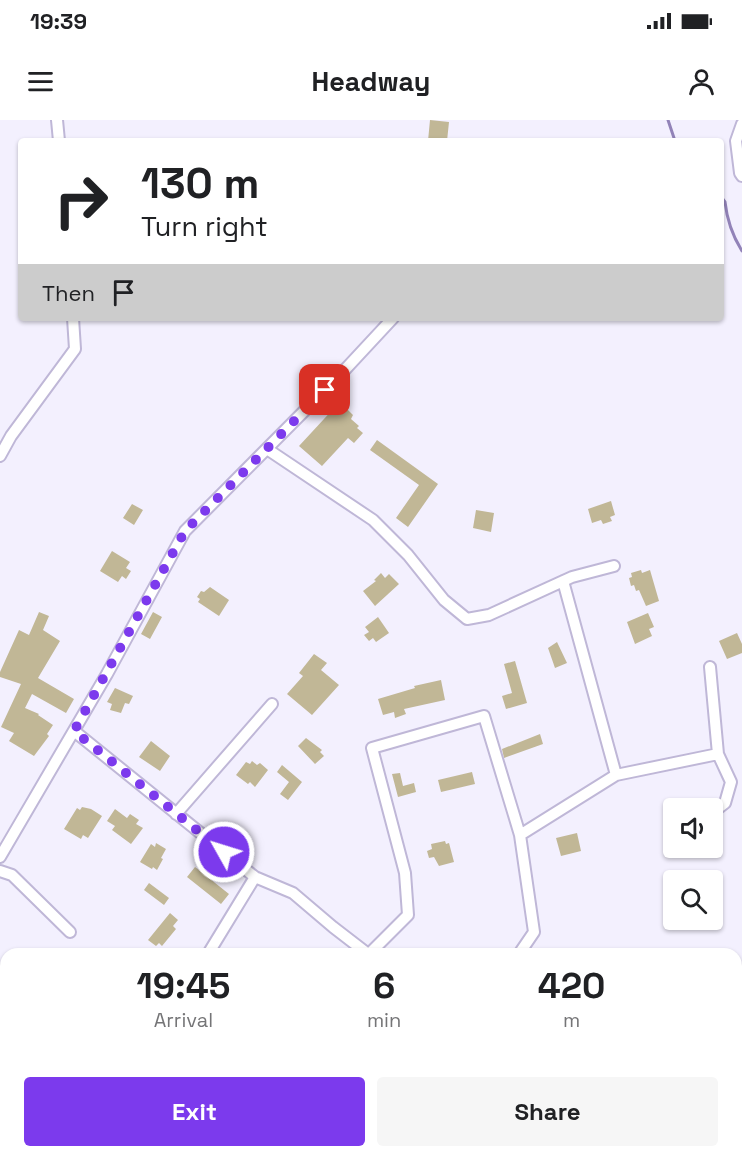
<!DOCTYPE html>
<html lang="en">
<head>
<meta charset="utf-8">
<style>
	:root { --surface:#fff; --page:#f6f6f6; --text:#202124; --muted:#757577; --accent:#7c3aed }
	body { margin:0; font-family:"Space Grotesk",sans-serif; background:var(--page); color:var(--text); height:100vh; display:flex; flex-direction:column; font-size:22px; white-space:nowrap }
	* { box-sizing:border-box; margin:0 }
	p { font-size:20px; color:var(--muted) }
	.icon { flex:none; width:33px; height:33px; fill:none; stroke:currentColor; stroke-width:2; stroke-linecap:round; stroke-linejoin:round }
	.map { position:relative; flex:1; overflow:hidden }
	.side { position:absolute; left:0px; top:828px; width:742px; height:210px; display:flex; flex-direction:column; background:var(--surface); border-radius:18px 18px 0 0; box-shadow:0 2px 4px #0004 }
	.side>* { flex:none }
	.top-card { position:absolute; left:18px; top:18px; width:706px; height:183px; border-radius:6px; box-shadow:0 2px 4px #0004; background:#fff; color:var(--text); overflow:hidden }
	.controls { position:absolute; left:663px; top:678px; display:grid; gap:12px }
	.controls a { display:grid; place-items:center; width:60px; height:60px; border-radius:6px; background:var(--surface); box-shadow:0 2px 4px #0004; font-size:30px }
	.pin { position:absolute; display:grid; place-items:center; width:51px; height:51px; color:#fff; margin:-26px; border-radius:12px; box-shadow:0 3px 9px #0006 }
	.me { position:absolute; width:66px; margin:-33px; rotate:309deg; stroke-linejoin:round; filter:drop-shadow(0 0 4px #0008) }
	.turn { display:flex; align-items:center; gap:21px; height:126px; padding:0 24px; font-size:27px }
	.turn .icon { width:78px; height:78px; stroke-width:2.5 }
	.turn b { display:block; font-size:42px; line-height:51px }
	.then { display:flex; align-items:center; height:57px; padding:0 24px; background:#0003; gap:12px; font-size:22px }
	.eta { display:flex; justify-content:space-evenly; align-items:center; height:102px; text-align:center }
	.eta b { font-size:36px; font-weight:600; line-height:42px }
	.primary-button { display:flex; gap:12px; margin-top:auto; padding:12px 24px }
	.primary-button a { flex:1; height:69px; border-radius:6px; background:var(--accent); color:#fff; font-size:24px; font-weight:600; line-height:69px; text-align:center }
	.primary-button a+a { background:var(--page); color:var(--text) }
	.status { display:flex; justify-content:space-between; align-items:center; height:42px; padding:0 30px; background:var(--surface); direction:ltr }
	.status svg { height:16px; fill:currentColor }
	header { display:flex; justify-content:space-between; align-items:center; height:78px; padding:0 24px; background:var(--surface); font-size:27px; font-weight:600 }
	.map>svg:first-child { display:block }
	.lines { fill:none; stroke-linecap:round; stroke-linejoin:round }
	.stream { stroke:#9283b8; stroke-width:3 }
	.building { fill:#c1b796 }
	.minor-casing { stroke:#bfb7d7; stroke-width:14 }
	.minor { stroke:#fff; stroke-width:10 }
	.route { stroke:#7c3aed; stroke-width:10; stroke-dasharray:0 18 }
</style>
</head>
<body>
<div class="status"><b>19:39</b><svg viewBox="0 0 49 12"><path d="M0 12V9h3v3zM5 12V6h3v6zM10 12V3h3v9zM15 12V0h3v12zM26 1h20v11H26zM47 4h2v5h-2z"/></svg></div>
<header><svg class="icon" aria-label="menu" viewBox="0 0 24 24"><path d="M4 6h16M4 12h16M4 18h16"/></svg>Headway<svg class="icon" aria-label="person" viewBox="0 0 24 24"><circle cx="12" cy="8" r="4"/><path d="M4 21q1-7 8-7t8 7"/></svg></header>
<div class="map">
<svg width="742" height="1038" viewBox="0 0 742 1038">
	<rect width="100%" height="100%" fill="#f3f0fe"/>
	<g class="lines">
		<path class="stream" d="M668,0L675,21
			M722,78L725,82C727,100 732,115 742,131"/>
	</g>
	<path class="building" d="M430,0L449,2L447,21H428Z
		M336,286L344,292L347,289L353,295L351,299L359,306L357,308L363,313L354,323L348,318L322,346L299,326Z
		M377,320L438,364L408,407L396,398L419,365L370,330Z
		M611,381L615,395L610,397L612,401L603,404L601,400L592,403L588,389Z
		M132,384L143,390L134,405L123,398Z
		M476,390L494,393L491,412L473,408Z
		M112,431L130,442L126,448L131,451L126,459L122,456L118,462L100,451Z
		M641,450L642,453L650,450L659,481L646,486L639,470L636,471L634,465L631,466L629,458L632,457L631,453Z
		M381,453L385,458L389,454L399,464L375,486L363,471L376,461L374,460Z
		M210,467L229,480L219,496L198,482L200,479L197,477L201,471L204,472Z
		M39,492L49,496L43,510L60,521L38,558L74,579L66,593L32,574L25,588L39,594L38,595L53,605L47,614L49,616L34,636L9,621L14,613L1,607L21,564L0,557V552L19,510L29,515Z
		M153,492L162,497L150,519L141,514Z
		M648,493L654,507L649,509L652,516L635,524L627,502Z
		M378,497L389,513L376,522L373,518L369,521L364,515L369,512L365,507Z
		M737,513L742,524V533L727,539L719,521Z
		M557,522L567,543L555,548L548,528Z
		M314,534L327,543L321,550L339,565L312,595L287,574L303,556L299,553Z
		M515,541L527,583L506,589L502,576L512,573L504,544Z
		M441,560L445,580L404,589L406,594L395,598L394,592L383,595L378,579L415,568L414,566Z
		M115,568L133,576L129,584L125,583L121,593L110,590L112,584L107,582Z
		M540,614L543,624L504,638L502,629Z
		M306,618L322,630L320,632L324,636L315,644L298,626Z
		M151,621L170,636L160,651L139,637Z
		M252,641L257,645L260,643L268,650L255,667L250,662L248,664L236,655L246,642L250,644Z
		M282,645L302,662L288,680L280,674L289,662L277,652Z
		M472,652L475,664L441,672L438,660Z
		M400,653L403,666L414,663L416,672L398,677L392,654Z
		M82,687L91,689L102,696L88,718L83,715L81,719L64,709L77,688L80,690Z
		M115,689L127,698L130,694L139,700L136,704L143,708L131,724L112,710L115,706L107,701Z
		M577,713L581,731L561,736L556,718Z
		M445,721L446,724L449,723L454,742L439,746L434,737L429,738L427,731L432,729L431,724Z
		M156,723L166,729L161,738L163,739L157,750L153,747L152,749L140,742L151,724L155,727Z
		M195,747L229,774L221,784L187,757Z
		M149,763L169,778L164,785L144,770Z
		M170,793L178,800L173,806L176,809L162,826L159,823L156,826L148,820Z"/>
	<g class="lines">
		<g class="minor-casing">
			<path id="minor" d="M57,0L59,21
				M742,4L736,21L740,53L742,56
				M267,329L373,400L408,435L444,480L467,499L489,495L572,457L614,446
				M0,336L11,316L75,229L73,198
				M563,461L616,655
				M710,547L718,634L731,662L725,683L712,693
				M74,611L255,757L293,773L333,807L368,834
				M176,694L272,584
				M520,715L616,655L718,634
				M0,737L107,554L185,411L340,255L393,198
				M0,751L12,755L70,812
				M208,834L255,757
				M369,834L408,795L405,753L372,628L484,596L520,715L534,812L519,834
				M0,948L6,951
				M129,1032L136,1038
				M355,1032L361,1038
				M564,1032L568,1038
				M654,1038L670,1032"/>
		</g>
		<use href="#minor" class="minor"/>
	</g>
	<g class="lines">
		<path class="route" d="M224,732L74,611L185,411L325,270"/>
	</g>
</svg>
<div class="controls">
<a><svg class="icon" aria-label="sound" viewBox="0 0 24 24"><path d="M4 9h4l5-4v14l-5-4H4zM17 9q2 3 0 6"/></svg></a>
<a><svg class="icon" aria-label="search" viewBox="0 0 24 24"><circle cx="10" cy="10" r="6"/><path d="M15 15l6 6"/></svg></a>
</div>
<div class="pin" style="left:325px;top:270px;background:#d93025"><svg class="icon" aria-label="arrive" viewBox="0 0 24 24"><path d="M6 21V4h12l-3 4 3 4H6"/></svg></div>
<svg class="me" style="left:224px;top:732px" viewBox="-20 -20 40 40"><circle r="17" fill="#7c3aed" stroke="#fff" stroke-width="3"/><path d="M0-11L8 9 0 5-8 9z" fill="#fff"/></svg>
<div class="top-card">
<div class="turn"><svg class="icon" aria-label="right" viewBox="0 0 24 24"><path d="M7 20v-9h11M14 6l5 5-5 5"/></svg><div><b>130 m</b>Turn right</div></div>
<div class="then">Then<svg class="icon" aria-label="arrive" viewBox="0 0 24 24"><path d="M6 21V4h12l-3 4 3 4H6"/></svg></div>
</div>
<section class="side">
<div class="eta">
<div><b>19:45</b><p>Arrival</p></div>
<div><b>6</b><p>min</p></div>
<div><b>420</b><p>m</p></div>
</div>
<div class="primary-button"><a>Exit</a><a>Share</a></div>
</section>
</div>
</body>
</html>
